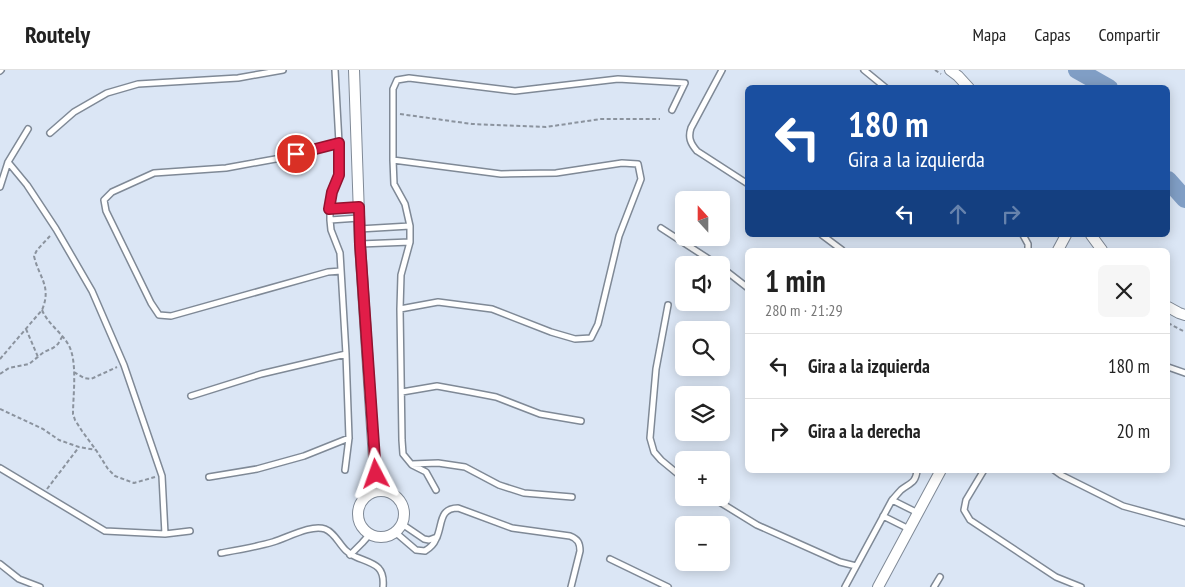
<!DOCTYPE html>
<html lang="es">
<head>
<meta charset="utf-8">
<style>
	:root { --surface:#fff; --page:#f6f6f6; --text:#222; --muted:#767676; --line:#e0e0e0 }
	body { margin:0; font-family:"PT Sans Narrow",sans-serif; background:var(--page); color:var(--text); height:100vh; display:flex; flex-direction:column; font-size:19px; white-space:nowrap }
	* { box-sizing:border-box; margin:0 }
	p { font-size:16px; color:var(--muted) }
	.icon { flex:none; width:28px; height:28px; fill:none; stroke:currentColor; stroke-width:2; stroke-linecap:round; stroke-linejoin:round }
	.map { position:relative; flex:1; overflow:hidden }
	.drawer { position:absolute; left:745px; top:178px; width:425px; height:225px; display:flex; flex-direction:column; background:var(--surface); border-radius:8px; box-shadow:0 2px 12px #0003 }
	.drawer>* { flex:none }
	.top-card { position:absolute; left:745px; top:15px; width:425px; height:152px; border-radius:8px; box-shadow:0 2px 12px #0003; background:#1a4fa0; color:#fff; overflow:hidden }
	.needle { width:32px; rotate:339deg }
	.buttons { position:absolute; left:675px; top:121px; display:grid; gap:10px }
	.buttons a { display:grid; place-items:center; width:55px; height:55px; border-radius:8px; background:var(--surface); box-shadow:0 2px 12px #0003; font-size:25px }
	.pin { position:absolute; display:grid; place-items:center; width:42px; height:42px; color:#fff; margin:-21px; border:2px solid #fff; border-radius:50%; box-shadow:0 1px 5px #0007 }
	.me { position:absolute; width:55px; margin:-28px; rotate:356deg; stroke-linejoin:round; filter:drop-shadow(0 0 4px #0008) }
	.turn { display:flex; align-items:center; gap:18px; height:105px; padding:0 20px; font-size:22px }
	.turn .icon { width:65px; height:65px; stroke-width:2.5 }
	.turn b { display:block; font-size:35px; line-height:42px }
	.lanes { display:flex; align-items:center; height:48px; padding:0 20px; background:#0003; justify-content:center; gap:25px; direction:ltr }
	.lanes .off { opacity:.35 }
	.round { display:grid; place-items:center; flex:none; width:52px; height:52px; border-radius:8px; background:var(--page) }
	.head { display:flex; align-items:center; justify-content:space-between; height:85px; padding:0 20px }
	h1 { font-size:30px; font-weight:700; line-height:38px }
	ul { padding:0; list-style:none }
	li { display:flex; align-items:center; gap:15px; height:65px; padding:0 20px; border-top:1px solid var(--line) }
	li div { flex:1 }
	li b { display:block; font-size:19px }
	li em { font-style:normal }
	header { display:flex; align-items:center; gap:30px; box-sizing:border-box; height:70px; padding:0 25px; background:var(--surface); border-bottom:1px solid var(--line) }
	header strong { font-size:24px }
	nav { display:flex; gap:28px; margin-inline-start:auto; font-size:18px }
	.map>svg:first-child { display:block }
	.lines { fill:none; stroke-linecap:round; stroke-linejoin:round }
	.river { stroke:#809ec5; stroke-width:18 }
	.service-casing { stroke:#7f8996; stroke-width:8 }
	.minor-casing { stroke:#7f8996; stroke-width:12 }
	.path { stroke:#8b939e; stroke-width:2; stroke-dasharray:4 2.5; stroke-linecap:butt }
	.service { stroke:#fff; stroke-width:5 }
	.minor { stroke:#fff; stroke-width:10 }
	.route-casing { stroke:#92132f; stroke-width:12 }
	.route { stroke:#e11d48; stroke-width:9 }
</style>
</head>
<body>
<header>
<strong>Routely</strong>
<nav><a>Mapa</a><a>Capas</a><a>Compartir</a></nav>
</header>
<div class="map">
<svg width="1185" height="517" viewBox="0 0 1185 517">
	<rect width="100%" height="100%" fill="#dbe6f5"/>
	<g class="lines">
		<path class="river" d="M1077,0L1109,18
			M1168,110L1185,129"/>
		<g class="service-casing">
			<path id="service" d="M335,0L339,73V105L332,122L330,130V150L331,160L340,183L346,284L349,368L345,400
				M722,0L691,58C688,67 690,73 697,81L748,114
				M864,0L886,18
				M0,1L1,0
				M50,63L74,42L107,23L138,14L238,8L283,0
				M339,73L281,88L226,98L154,103L112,122L104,130L106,141L151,233L159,245L171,246L328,202L341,201
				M393,90L501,104L556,103L622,93L638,94L641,109L619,166L598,254L591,268L575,269L551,262L492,239L438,232L400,239
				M8,92L27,115L56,159L92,221L124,295L162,406L165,464
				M0,117L8,92L28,59
				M329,139L358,137
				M330,150L359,148
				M661,158L718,195
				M359,159L410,156
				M822,165L842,180
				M1023,165L1028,174V180
				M360,174L410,172
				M721,197L748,218
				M668,235L656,299L650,368L654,382L661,390L684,409
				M1168,297L1185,303
				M402,322L437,316L470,322L496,327L540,344L581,351
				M191,326L261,304L346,284
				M412,394L438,393L465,397L499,415L524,423L572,427
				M0,398L105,461L165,464L190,461
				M984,400L966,430L964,440L970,450L1056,507L1081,517
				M1054,400L1061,405L1123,436L1185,453
				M209,407L257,399L304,386L349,368
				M436,420L426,402L412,395L403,384L402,370L400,239L401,205L410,172V156L405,134L394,114L393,90V19L397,10L409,8L515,21L618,9L685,13L672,40
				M713,428L757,455L840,492L856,496
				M892,430L918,443
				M883,446L909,459
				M402,454L424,469L429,470L437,467
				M395,462L416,480L425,481C430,478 434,474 436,469C443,456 438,438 458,438L512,458L570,466C578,469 580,473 580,481L571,517
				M221,483C238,480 256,477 273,472C287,468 311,454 325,459C338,464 340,481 356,487C373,494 385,495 383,517
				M350,485L362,473L370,464
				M610,489L668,517
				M0,494L19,509L40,517
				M845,517L892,430C895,427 898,423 901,420C910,413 916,413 917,400
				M934,517L940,507"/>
		</g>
		<g class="minor-casing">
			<path id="minor" d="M354,0L360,174L375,404L374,412L367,426
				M950,0L958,6L969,18
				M1091,165L1102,180
				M1058,180L1066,165
				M1168,237L1179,243L1185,245
				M358 444a23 23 0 1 1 46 0a23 23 0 1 1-46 0Z
				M878,517L941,400"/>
		</g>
		<path class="path" d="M935,0L941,4
			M400,44L472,54L546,57L601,49H660
			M42,240C48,254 61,262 68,274C78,290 73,325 73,344L75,350L82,361L96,380L108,399L115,406L134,413L155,407
			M1168,253L1185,262
			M26,259L38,287
			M0,289L42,240C52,216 39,208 34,186L37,180L50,166
			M74,302L84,308L91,309L117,297
			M0,304L9,298L29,294L44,282L53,278L58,274L62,267
			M0,339L43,359L59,370L79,377L96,380
			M47,419L79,377"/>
		<use href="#service" class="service"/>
		<use href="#minor" class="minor"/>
	</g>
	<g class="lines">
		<g class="route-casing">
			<path id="route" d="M296,84L339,73V105L332,122L329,139L359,137L360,174L376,404"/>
		</g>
		<use href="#route" class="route"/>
	</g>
</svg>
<div class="buttons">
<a><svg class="needle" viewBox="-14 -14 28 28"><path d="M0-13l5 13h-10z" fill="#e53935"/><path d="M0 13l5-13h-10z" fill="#767676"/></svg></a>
<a><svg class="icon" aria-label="sound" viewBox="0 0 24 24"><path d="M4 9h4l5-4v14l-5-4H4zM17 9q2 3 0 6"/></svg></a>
<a><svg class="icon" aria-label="search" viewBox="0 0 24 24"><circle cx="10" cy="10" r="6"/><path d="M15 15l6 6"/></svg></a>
<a><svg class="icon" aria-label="layers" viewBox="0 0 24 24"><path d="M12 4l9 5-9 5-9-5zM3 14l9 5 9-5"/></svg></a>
<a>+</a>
<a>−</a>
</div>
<div class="pin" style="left:296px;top:84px;background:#d93025"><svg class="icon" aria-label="arrive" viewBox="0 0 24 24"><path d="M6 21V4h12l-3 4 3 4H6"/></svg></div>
<svg class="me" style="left:376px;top:404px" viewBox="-20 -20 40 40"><path d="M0-17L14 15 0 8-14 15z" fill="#e11d48" stroke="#fff" stroke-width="4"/></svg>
<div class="top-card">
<div class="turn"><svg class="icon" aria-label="left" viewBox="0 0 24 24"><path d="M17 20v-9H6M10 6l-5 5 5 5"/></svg><div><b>180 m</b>Gira a la izquierda</div></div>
<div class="lanes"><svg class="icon" aria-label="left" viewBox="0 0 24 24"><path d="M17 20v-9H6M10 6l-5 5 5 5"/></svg><svg class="icon off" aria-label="ahead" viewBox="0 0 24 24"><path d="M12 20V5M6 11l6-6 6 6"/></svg><svg class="icon off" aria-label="right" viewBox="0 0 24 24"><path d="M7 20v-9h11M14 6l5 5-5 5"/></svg></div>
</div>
<section class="drawer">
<div class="head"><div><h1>1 min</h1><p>280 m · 21:29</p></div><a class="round"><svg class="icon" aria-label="close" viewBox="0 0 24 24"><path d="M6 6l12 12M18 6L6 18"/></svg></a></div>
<ul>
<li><svg class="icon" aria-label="left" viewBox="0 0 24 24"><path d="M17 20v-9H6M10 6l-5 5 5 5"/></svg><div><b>Gira a la izquierda</b></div><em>180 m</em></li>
<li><svg class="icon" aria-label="right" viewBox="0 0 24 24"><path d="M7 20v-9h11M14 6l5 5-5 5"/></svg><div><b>Gira a la derecha</b></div><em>20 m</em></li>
</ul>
</section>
</div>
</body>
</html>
